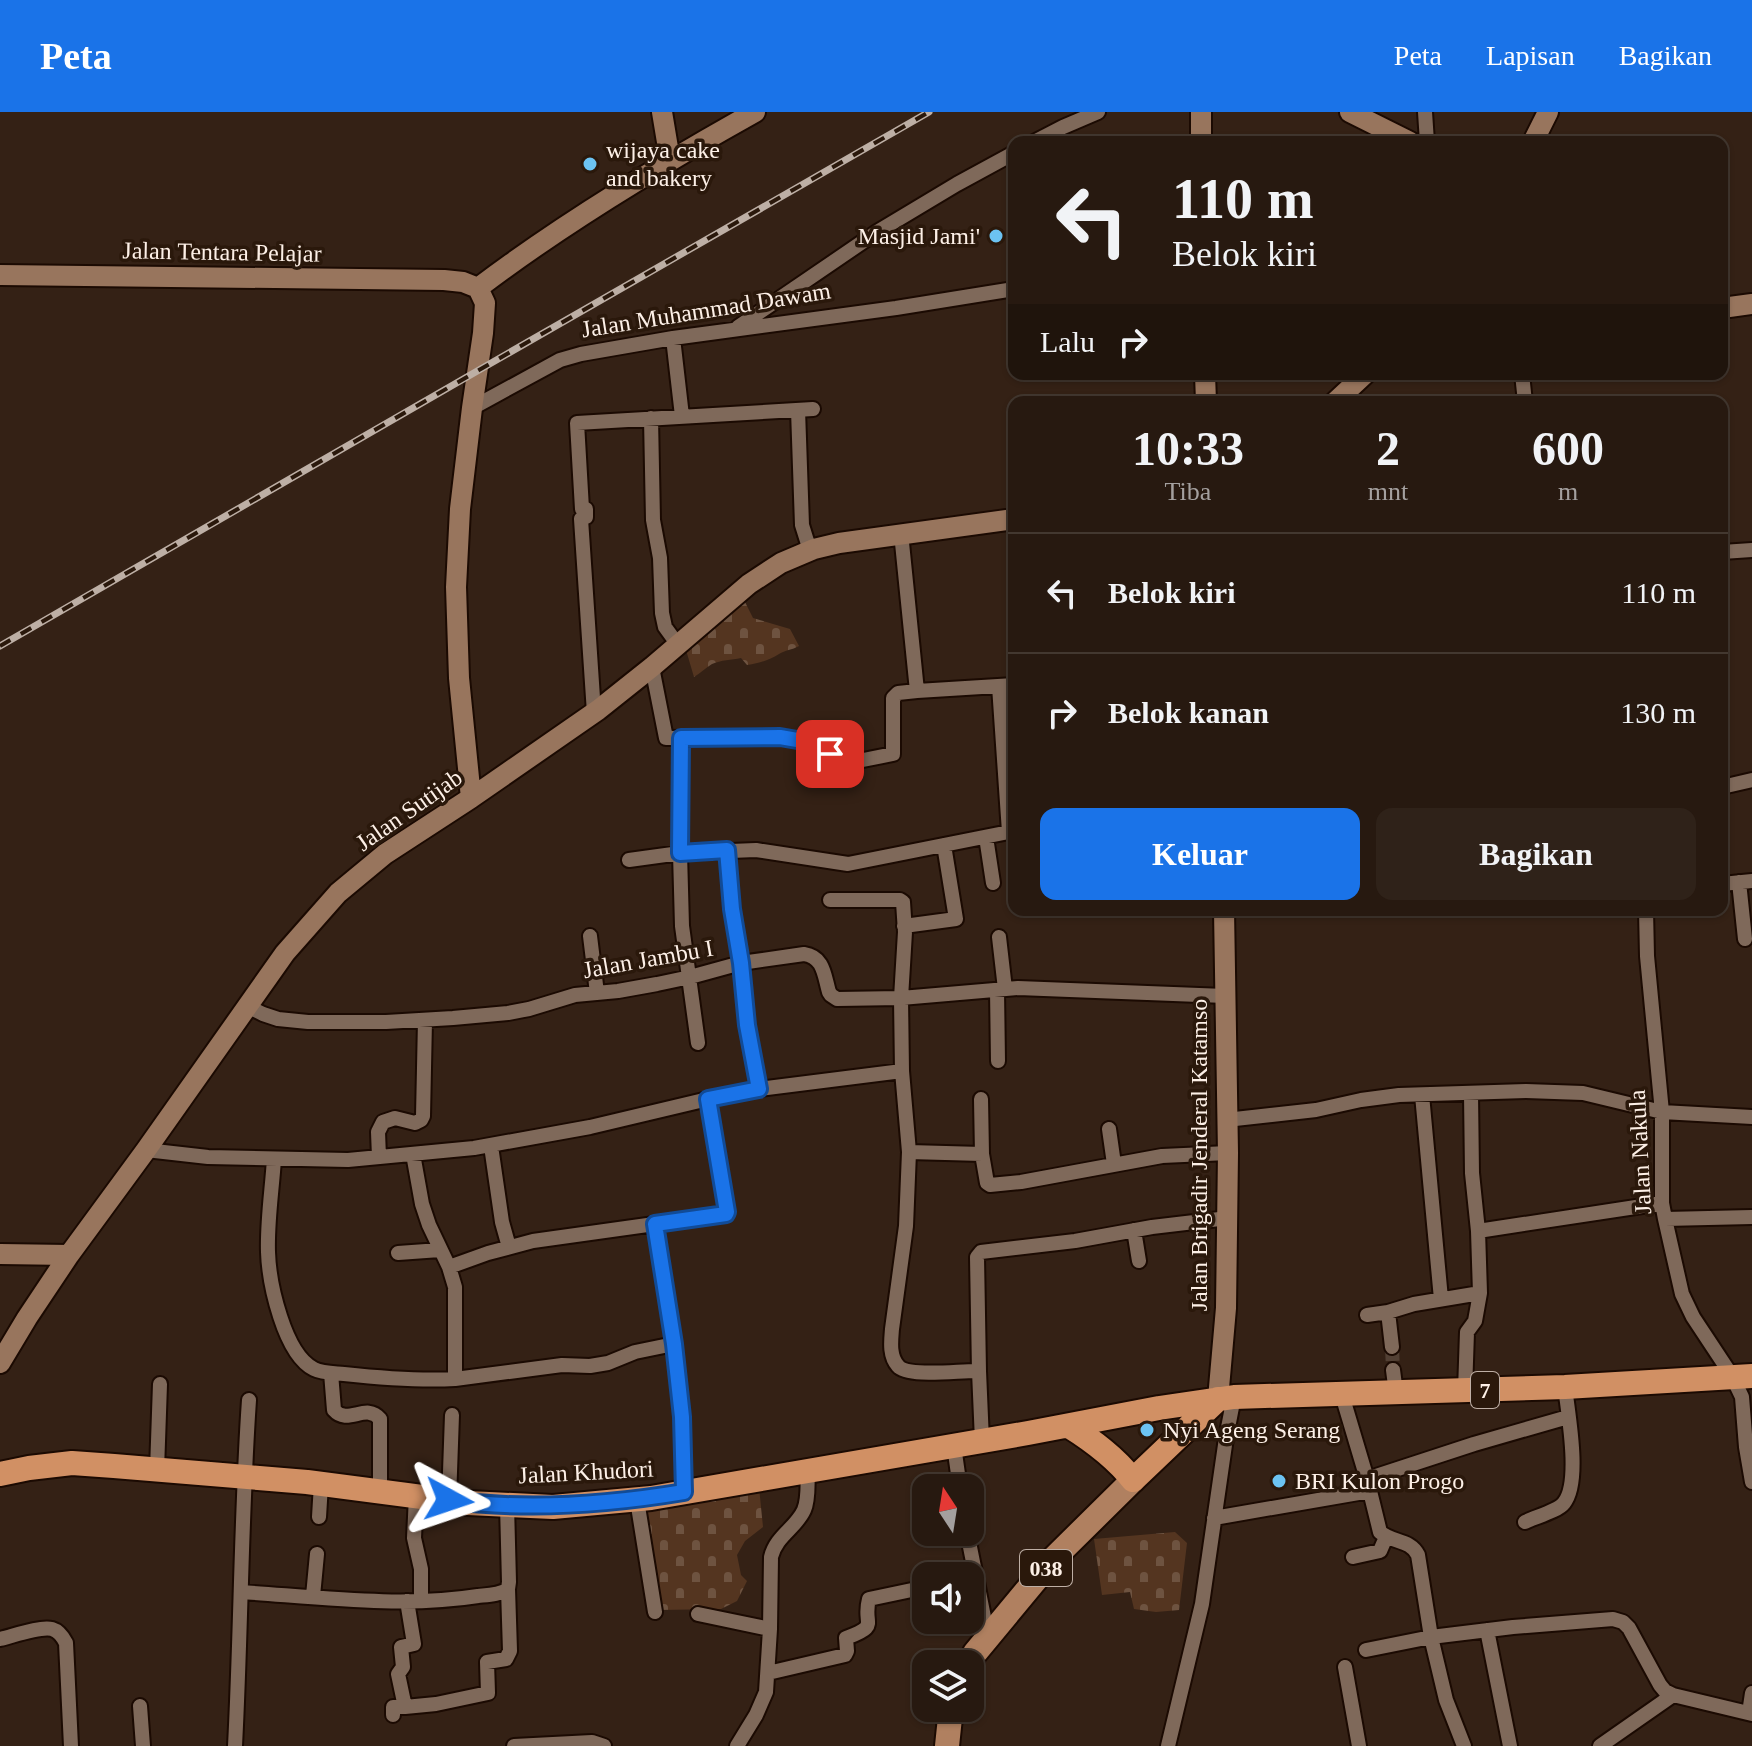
<!DOCTYPE html>
<html lang="id">
<head>
<meta charset="utf-8">
<style>
	:root { --surface:#271910; --page:#2f2219; --text:#f1f3f6; --muted:#a4a09f; --line:#433830; --accent:#1a73e8 }
	body { margin:0; font-family:Georgia,serif; background:var(--page); color:var(--text); height:100vh; display:flex; flex-direction:column; font-size:30px; white-space:nowrap }
	* { box-sizing:border-box; margin:0 }
	p { font-size:26px; color:var(--muted) }
	.icon { flex:none; width:44px; height:44px; fill:none; stroke:currentColor; stroke-width:2; stroke-linecap:round; stroke-linejoin:round }
	.map { position:relative; flex:1; overflow:hidden }
	.details { position:absolute; left:1008px; top:284px; width:720px; height:520px; display:flex; flex-direction:column; background:var(--surface); border-radius:16px; box-shadow:0 2px 6px #0004,0 0 0 2px var(--line) }
	.details>* { flex:none }
	.banner { position:absolute; left:1008px; top:24px; width:720px; height:244px; border-radius:16px; box-shadow:0 2px 6px #0004,0 0 0 2px var(--line); background:#271910; color:var(--text); overflow:hidden }
	.needle { width:52px; rotate:348deg }
	.tools { position:absolute; left:912px; top:1362px; display:grid; gap:16px }
	.tools a { display:grid; place-items:center; width:72px; height:72px; border-radius:16px; background:var(--surface); box-shadow:0 2px 6px #0004,0 0 0 2px var(--line); font-size:40px }
	.pin { position:absolute; display:grid; place-items:center; width:68px; height:68px; color:#fff; margin:-34px; border-radius:16px; box-shadow:0 4px 12px #0006 }
	.me { position:absolute; width:88px; margin:-44px; rotate:95deg; stroke-linejoin:round; filter:drop-shadow(0 0 6px #0008) }
	.turn { display:flex; align-items:center; gap:28px; height:168px; padding:0 32px; font-size:36px }
	.turn .icon { width:104px; height:104px; stroke-width:2.5 }
	.turn b { display:block; font-size:56px; line-height:68px }
	.then { display:flex; align-items:center; height:76px; padding:0 32px; background:#0003; gap:16px; font-size:30px }
	.eta { display:flex; justify-content:space-evenly; align-items:center; height:136px; text-align:center }
	.eta b { font-size:48px; font-weight:700; line-height:56px }
	.button { display:flex; gap:16px; margin-top:auto; padding:16px 32px }
	.button a { flex:1; height:92px; border-radius:16px; background:var(--accent); color:#fff; font-size:32px; font-weight:700; line-height:92px; text-align:center }
	.button a+a { background:var(--page); color:var(--text) }
	ul { padding:0; list-style:none }
	li { display:flex; align-items:center; gap:24px; height:120px; padding:0 32px; border-top:2px solid var(--line) }
	li div { flex:1 }
	li b { display:block; font-size:30px }
	li em { font-style:normal }
	header { display:flex; align-items:center; gap:48px; box-sizing:border-box; height:112px; padding:0 40px; background:var(--accent); color:#fff }
	header strong { font-size:38px }
	nav { display:flex; gap:44px; margin-inline-start:auto; font-size:28px }
	.map>svg:first-child { display:block }
	.cemetery { fill:url(#cemetery-stones) }
	.lines { fill:none; stroke-linecap:round; stroke-linejoin:round }
	.street-tunnel { stroke:#524034; stroke-width:14; stroke-dasharray:14 7; stroke-linecap:butt }
	.street-casing { stroke:#1b0a02; stroke-width:18 }
	.secondary-casing { stroke:#1b0a02; stroke-width:24 }
	.primary-casing { stroke:#1b0a02; stroke-width:28 }
	.highway-casing { stroke:#1b0a02; stroke-width:28 }
	.street { stroke:#7f695a; stroke-width:14 }
	.secondary { stroke:#98755d; stroke-width:20 }
	.primary { stroke:#b08060; stroke-width:24 }
	.highway { stroke:#d19064; stroke-width:24 }
	.rail-casing { stroke:#bdafa5; stroke-width:7 }
	.rail { stroke:#2a180b; stroke-width:4; stroke-dasharray:12; stroke-linecap:butt }
	.route-casing { stroke:#114b97; stroke-width:20 }
	.route { stroke:#1a73e8; stroke-width:14 }
	.poi-dot { fill:#6cc3f2; stroke:#2a180b; stroke-width:3 }
	.labels { text-anchor:middle; dominant-baseline:central; stroke-width:7; stroke-linejoin:round; paint-order:stroke }
	.shield { fill:#2a180b; stroke:#beafa5; stroke-width:2 }
	.shield-label { font-size:22px; font-weight:bold; fill:#fdf0e7 }
	.poi-label { font-size:24px; fill:#fdf0e7; stroke:#2a180b; text-anchor:start }
	.street-label { font-size:24px; fill:#fdf0e7; stroke:#2a180b }
</style>
</head>
<body>
<header>
<strong>Peta</strong>
<nav><a>Peta</a><a>Lapisan</a><a>Bagikan</a></nav>
</header>
<div class="map">
<svg width="1752" height="1634" viewBox="0 0 1752 1634">
	<defs>
		<pattern id="cemetery-stones" width="16" height="16" patternUnits="userSpaceOnUse" patternTransform="scale(2)"><rect width="16" height="16" fill="#543520"/><path d="M2 7V4a2 2 0 0 1 4 0v3zM10 15v-3a2 2 0 0 1 4 0v3z" fill="#6e5340"/></pattern>
	</defs>
	<rect width="100%" height="100%" fill="#342115"/>
	<path class="cemetery" d="M744,488L753,506L790,517L799,534C792,538 785,538 779,542C769,548 760,551 747,553L741,546C731,548 721,548 712,552C705,556 701,561 694,565L686,538Z
		M759,1375L763,1415L745,1429L737,1443L741,1463L747,1469L737,1489L721,1497L658,1498L639,1396Z
		M1175,1420L1187,1431L1179,1498L1156,1500L1134,1497L1130,1480L1102,1483L1094,1427Z"/>
	<g class="lines">
		<path class="street-tunnel" d="M1392,1235L1393,1258"/>
		<g class="street-casing">
			<path id="street" d="M1425,0L1427,30
				M1034,30L1063,15L1098,0
				M738,215L877,120L957,72L1014,41
				M673,226L682,304
				M1522,262L1525,290
				M472,296L560,248L581,242L673,226L896,196L1014,177
				M798,298L802,413L807,429L812,438
				M651,306L653,408L660,446L662,501L665,515L678,533
				M901,421L917,579L1014,573
				M1722,440L1752,438
				M652,555L666,626L780,625L803,629L830,642L843,647L858,649L893,642V586L898,581L917,579
				M999,574L1009,720
				M594,601L581,407L586,405V397H582L577,311L813,297
				M1722,675L1752,668
				M986,725L993,771
				M727,738L732,797L741,851L747,913L759,977
				M629,748L680,741L681,626
				M1739,770L1745,827
				M1722,772L1752,769
				M1646,798L1647,844L1662,1000V1091L1665,1107L1682,1182L1693,1205L1732,1264L1742,1285L1746,1335L1752,1370
				M904,814L956,807L944,733
				M590,824L597,881
				M999,825L1005,877
				M997,878L998,949
				M247,894L263,902L278,907L308,910H386L453,906L508,901L529,897L575,883L618,879L657,872L690,865L741,851L804,842C824,845 824,863 829,880L831,883L837,887L901,886L1018,876L1225,884
				M698,931L682,814L680,741L756,738L848,752L1014,719
				M902,959L909,1040L906,1114L892,1217C891,1229 889,1244 898,1254C908,1266 962,1258 979,1259L982,1329
				M1422,983L1441,1187
				M981,987L982,1042
				M1226,1008L1316,998L1361,988L1399,983L1526,979L1583,981L1662,1000L1752,1005
				M1109,1017L1114,1052
				M491,1034L502,1110L509,1135
				M146,1038L208,1045L348,1048L474,1036L590,1015L708,987L759,977L902,959L901,886L905,820L903,790L900,788H830
				M909,1040L982,1042L987,1071L990,1073L1021,1070L1162,1044L1228,1041
				M379,1045L378,1020L383,1010L395,1006L415,1011L421,1008L423,1004L425,908
				M274,1047C272,1078 267,1109 268,1140C269,1171 284,1242 314,1257C322,1261 335,1261 344,1262C381,1266 418,1269 455,1267V1175L449,1155L429,1113L422,1092L413,1042
				M1665,1107L1752,1105
				M655,1112L674,1232L682,1305L684,1380
				M1134,1118L1139,1149
				M1478,1119L1662,1091
				M398,1141L440,1138
				M449,1155L488,1141L533,1129L726,1102L727,1100L708,987
				M1367,1203L1388,1200
				M1392,1235L1388,1200L1414,1192L1480,1181
				M1393,1258L1396,1281
				M979,1259L977,1145L981,1140L1075,1129L1152,1115L1228,1106
				M331,1261L334,1298C348,1314 366,1290 380,1307V1379
				M455,1267L562,1253L590,1254L608,1251L635,1240L674,1232
				M1465,1279L1467,1220L1475,1209L1480,1181L1478,1119L1472,1061L1471,982
				M1342,1283L1367,1367L1380,1420C1392,1431 1410,1427 1418,1443L1431,1525L1513,1515L1613,1507L1623,1510L1629,1516L1660,1573L1665,1579L1673,1583L1752,1602
				M954,1334L960,1376
				M157,1358L160,1272
				M1367,1367L1474,1332L1568,1305
				M416,1384L414,1426L421,1457V1489
				M449,1388L452,1303
				M637,1388L655,1500
				M319,1405L321,1372
				M1214,1406L1370,1379
				M1525,1410C1535,1405 1558,1399 1564,1391C1581,1370 1568,1302 1565,1275
				M967,1420L988,1525
				M1353,1445L1380,1439L1386,1425
				M241,1480C317,1485 403,1496 478,1484C488,1483 499,1483 508,1477L509,1470L507,1393
				M313,1484L317,1442
				M407,1489L414,1532L401,1535L403,1555L398,1562L405,1595L436,1592L488,1581L487,1550L506,1547L510,1539L508,1477
				M698,1502L770,1517
				M1487,1518L1510,1634
				M0,1527C13,1524 40,1514 52,1517C59,1519 63,1525 66,1531L71,1634
				M1366,1538L1431,1525L1446,1588L1464,1634
				M1345,1555L1359,1634
				M768,1561L845,1543L847,1539L846,1526C881,1513 862,1513 869,1487L926,1475
				M140,1594L143,1634
				M1749,1601L1752,1581
				M393,1603V1595H405
				M235,1634C241,1519 241,1403 249,1288
				M514,1634L592,1630L604,1634
				M737,1634L756,1603L766,1580L770,1517L771,1445C776,1424 796,1416 804,1398C809,1387 807,1371 808,1359
				M1168,1634L1202,1492L1226,1326L1234,1285
				M1600,1634L1673,1583"/>
		</g>
		<g class="secondary-casing">
			<path id="secondary" d="M662,0L670,48
				M1201,0V30
				M1350,0L1410,30
				M1533,30L1548,0
				M0,163L444,168L463,170L478,176L485,191L483,221L472,296L460,397L456,475L459,566L471,686
				M478,176C565,110 660,53 755,0
				M1722,196L1752,192
				M1205,262L1206,290
				M1335,290L1365,262
				M0,1142L69,1143
				M0,1251L27,1206L69,1143L146,1038L285,841L338,781L385,742L471,686L598,598L652,555L749,472L781,451L814,437L839,431L1014,407
				M1218,1287L1226,1196L1228,1041L1224,798"/>
		</g>
		<g class="primary-casing">
			<path id="primary" d="M969,1552L975,1541L1052,1448L1133,1368
				M947,1634L951,1596"/>
		</g>
		<g class="highway-casing">
			<path id="highway" d="M1069,1314C1093,1329 1115,1345 1133,1368L1218,1287
				M0,1362L29,1356L72,1351L114,1354L307,1370L468,1391L553,1395L651,1386L1028,1321L1159,1296L1234,1285L1565,1275L1752,1264"/>
		</g>
		<use href="#street" class="street"/>
		<use href="#secondary" class="secondary"/>
		<use href="#primary" class="primary"/>
		<use href="#highway" class="highway"/>
		<g class="rail-casing">
			<path id="rail" d="M0,534L479,258L929,0"/>
		</g>
		<use href="#rail" class="rail"/>
	</g>
	<g class="lines">
		<g class="route-casing">
			<path id="route" d="M449,1388C527,1399 606,1393 684,1380L682,1305L674,1232L655,1112L726,1102L727,1100L708,987L759,977L747,913L741,851L732,797L727,738L680,741L681,626L780,625L803,629L830,642"/>
		</g>
		<use href="#route" class="route"/>
	</g>
	<g class="poi-dot">
		<circle cx="590" cy="52" r="8"/>
		<circle cx="996" cy="124" r="8"/>
		<circle cx="1147" cy="1318" r="8"/>
		<circle cx="1279" cy="1369" r="8"/>
	</g>
	<g class="labels">
		<g class="shield">
			<rect x="1471" y="1260" width="28" height="36" rx="6"/>
			<rect x="1020" y="1438" width="52" height="36" rx="6"/>
		</g>
		<g class="shield-label">
			<text x="1485" y="1278">7</text>
			<text x="1046" y="1456">038</text>
		</g>
		<g class="poi-label">
			<text x="606" y="38">wijaya cake<tspan x="606" dy="28">and bakery</tspan></text>
			<text x="980" y="124" text-anchor="end">Masjid Jami'</text>
			<text x="1163" y="1318">Nyi Ageng Serang</text>
			<text x="1295" y="1369">BRI Kulon Progo</text>
		</g>
		<g class="street-label">
			<text transform="translate(222 140) rotate(1)">Jalan Tentara Pelajar</text>
			<text transform="translate(706 198) rotate(-9)">Jalan Muhammad Dawam</text>
			<text transform="translate(409 698) rotate(-35)">Jalan Sutijab</text>
			<text transform="translate(648 847) rotate(-10)">Jalan Jambu I</text>
			<text transform="translate(1640 1040) rotate(-93)">Jalan Nakula</text>
			<text transform="translate(1199 1043) rotate(-90)">Jalan Brigadir Jenderal Katamso</text>
			<text transform="translate(586 1360) rotate(-3)">Jalan Khudori</text>
		</g>
	</g>
</svg>
<div class="tools">
<a><svg class="needle" viewBox="-14 -14 28 28"><path d="M0-13l5 13h-10z" fill="#e53935"/><path d="M0 13l5-13h-10z" fill="#a4a09f"/></svg></a>
<a><svg class="icon" aria-label="sound" viewBox="0 0 24 24"><path d="M4 9h4l5-4v14l-5-4H4zM17 9q2 3 0 6"/></svg></a>
<a><svg class="icon" aria-label="layers" viewBox="0 0 24 24"><path d="M12 4l9 5-9 5-9-5zM3 14l9 5 9-5"/></svg></a>
</div>
<div class="pin" style="left:830px;top:642px;background:#d93025"><svg class="icon" aria-label="arrive" viewBox="0 0 24 24"><path d="M6 21V4h12l-3 4 3 4H6"/></svg></div>
<svg class="me" style="left:449px;top:1388px" viewBox="-20 -20 40 40"><path d="M0-17L14 15 0 8-14 15z" fill="#1a73e8" stroke="#fff" stroke-width="4"/></svg>
<div class="banner">
<div class="turn"><svg class="icon" aria-label="left" viewBox="0 0 24 24"><path d="M17 20v-9H6M10 6l-5 5 5 5"/></svg><div><b>110 m</b>Belok kiri</div></div>
<div class="then">Lalu<svg class="icon" aria-label="right" viewBox="0 0 24 24"><path d="M7 20v-9h11M14 6l5 5-5 5"/></svg></div>
</div>
<section class="details">
<div class="eta">
<div><b>10:33</b><p>Tiba</p></div>
<div><b>2</b><p>mnt</p></div>
<div><b>600</b><p>m</p></div>
</div>
<ul>
<li><svg class="icon" aria-label="left" viewBox="0 0 24 24"><path d="M17 20v-9H6M10 6l-5 5 5 5"/></svg><div><b>Belok kiri</b></div><em>110 m</em></li>
<li><svg class="icon" aria-label="right" viewBox="0 0 24 24"><path d="M7 20v-9h11M14 6l5 5-5 5"/></svg><div><b>Belok kanan</b></div><em>130 m</em></li>
</ul>
<div class="button"><a>Keluar</a><a>Bagikan</a></div>
</section>
</div>
</body>
</html>
